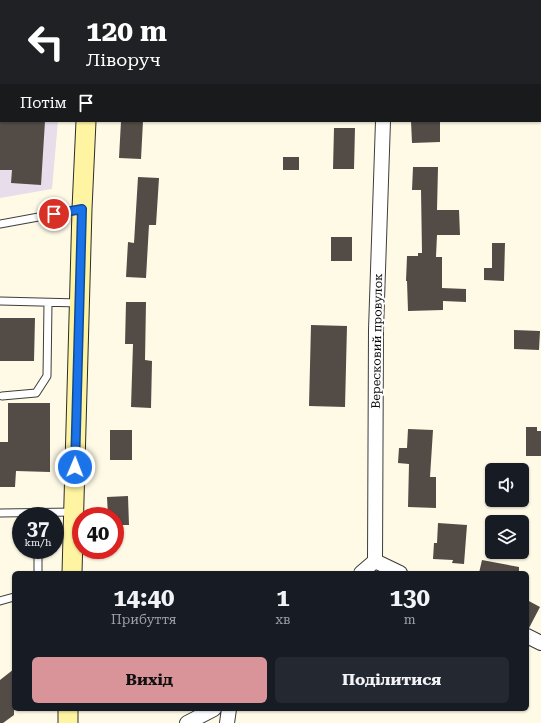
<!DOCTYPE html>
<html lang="uk">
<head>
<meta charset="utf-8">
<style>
	:root { --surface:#171b24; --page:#242831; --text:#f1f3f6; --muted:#9ea1a6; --accent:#d99499 }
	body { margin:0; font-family:"Roboto Serif",serif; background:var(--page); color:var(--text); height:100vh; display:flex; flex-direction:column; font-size:15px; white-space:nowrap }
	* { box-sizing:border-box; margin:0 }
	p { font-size:13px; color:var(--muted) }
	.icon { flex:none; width:22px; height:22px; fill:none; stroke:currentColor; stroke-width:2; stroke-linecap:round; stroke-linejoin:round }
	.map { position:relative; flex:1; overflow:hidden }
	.panel { position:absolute; left:12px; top:571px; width:517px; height:140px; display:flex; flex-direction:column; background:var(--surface); border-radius:6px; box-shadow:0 1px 3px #0004 }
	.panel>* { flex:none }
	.banner { position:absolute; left:0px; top:0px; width:541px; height:122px; box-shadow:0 1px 3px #0004; background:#202124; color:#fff; overflow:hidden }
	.fabs { position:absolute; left:485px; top:463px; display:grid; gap:8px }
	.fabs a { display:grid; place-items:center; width:44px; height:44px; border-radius:6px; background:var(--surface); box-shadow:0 1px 3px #0004; font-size:20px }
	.speed { position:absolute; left:12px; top:507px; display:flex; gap:8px; font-size:20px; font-weight:700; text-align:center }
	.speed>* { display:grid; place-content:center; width:52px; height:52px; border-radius:50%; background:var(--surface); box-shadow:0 1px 3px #0004; line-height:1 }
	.speed small { font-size:10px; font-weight:400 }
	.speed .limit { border:6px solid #d22; background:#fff; color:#111 }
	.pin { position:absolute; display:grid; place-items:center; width:34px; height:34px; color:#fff; margin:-17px; border:2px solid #fff; border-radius:50%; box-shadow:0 1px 4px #0007 }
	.me { position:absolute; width:44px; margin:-22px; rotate:1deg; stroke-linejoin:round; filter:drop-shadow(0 0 3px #0008) }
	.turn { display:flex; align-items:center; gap:14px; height:84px; padding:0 20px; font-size:18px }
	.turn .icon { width:52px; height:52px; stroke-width:2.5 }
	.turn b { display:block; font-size:28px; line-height:34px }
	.then { display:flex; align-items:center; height:38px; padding:0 20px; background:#0003; gap:8px; font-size:15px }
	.eta { display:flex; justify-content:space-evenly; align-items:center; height:68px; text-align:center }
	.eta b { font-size:24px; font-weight:700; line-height:28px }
	.action { display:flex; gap:8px; margin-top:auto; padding:8px 20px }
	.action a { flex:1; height:46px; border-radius:6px; background:var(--accent); color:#111; font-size:16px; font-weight:700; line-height:46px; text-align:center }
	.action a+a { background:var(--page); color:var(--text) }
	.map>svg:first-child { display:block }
	.industrial { fill:#e8ddea }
	.building { fill:#524b46 }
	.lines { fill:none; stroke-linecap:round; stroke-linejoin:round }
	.lane-casing { stroke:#3d3d3d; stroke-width:9 }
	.street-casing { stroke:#3d3d3d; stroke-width:16 }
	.secondary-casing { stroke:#2c2c2c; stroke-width:21 }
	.lane { stroke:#fff; stroke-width:7 }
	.street { stroke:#fff; stroke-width:14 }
	.secondary { stroke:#fff4a1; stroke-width:19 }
	.route-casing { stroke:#114b97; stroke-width:10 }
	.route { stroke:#1a73e8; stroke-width:7 }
	.labels { text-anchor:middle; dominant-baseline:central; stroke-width:4; stroke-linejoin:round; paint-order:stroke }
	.street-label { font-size:12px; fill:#0a0a0a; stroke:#fff }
</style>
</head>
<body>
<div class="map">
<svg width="541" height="723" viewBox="0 0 541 723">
	<rect width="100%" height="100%" fill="#fffae6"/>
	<path class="industrial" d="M0,0H68L1,1V121H58L52,189L0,198Z"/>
	<path class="building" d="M0,121H45L41,185L11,183L12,170H0Z
		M121,121H143L141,159L119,158Z
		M411,121H440V142L412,143Z
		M334,128H355L354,169H333Z
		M283,157H299V170H283Z
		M413,167H438L437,210H459L460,235H437L436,257H442V288L466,289V302L443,301V310L408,311L407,281H406L407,256H418V253H422L421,190H412Z
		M138,177L159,178L156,225H149L146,278L126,277L128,242L134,243Z
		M331,237H352V261H331Z
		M492,243H505L504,281L484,280V268H492Z
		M126,302H146L145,360L152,361L151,408L131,407L133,344H125Z
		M0,318H35L34,361H0Z
		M311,325L347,326L345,407L309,406Z
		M514,330L540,331L539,350L514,349Z
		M8,403H50V472L16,471L15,487H0V442H8Z
		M526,427H537V431H541V456H526Z
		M408,429L433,430L430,477H436V508L408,507L409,464L398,463L399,448H407Z
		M110,430H132V460H110Z
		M128,496L129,525H115V516H108L107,497Z
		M438,523L467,525L464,564L452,563L453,560L433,559L434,543H437Z
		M482,560L519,567V573H479Z
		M527,600L540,607L529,628H527Z
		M14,669V715L3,723H0V680Z"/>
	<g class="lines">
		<g class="lane-casing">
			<path id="lane" d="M19,1V0
				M0,69H1
				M0,224L82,209
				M0,301L79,303
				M2,396L36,393L47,376L48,303
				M0,513L74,512
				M38,573V550
				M0,601L14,597"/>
		</g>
		<g class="street-casing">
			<path id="street" d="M375,561L376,330L383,121
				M375,561L400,573
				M361,573L375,561
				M527,636L541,643
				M187,723L214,709
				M227,723L229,709"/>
		</g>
		<g class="secondary-casing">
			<path id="secondary" d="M93,1V0
				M540,44H541
				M72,573L82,209L86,121
				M68,723V709"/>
		</g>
		<use href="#lane" class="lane"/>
		<use href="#street" class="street"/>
		<use href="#secondary" class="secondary"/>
	</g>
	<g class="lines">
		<g class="route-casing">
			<path id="route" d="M54,214L82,209L75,467"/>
		</g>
		<use href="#route" class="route"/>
	</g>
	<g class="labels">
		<g class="street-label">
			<text transform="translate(377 341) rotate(-89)">Вересковий провулок</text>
		</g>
	</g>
</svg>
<div class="fabs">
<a><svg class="icon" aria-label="sound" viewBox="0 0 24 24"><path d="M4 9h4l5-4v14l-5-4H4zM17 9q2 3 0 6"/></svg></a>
<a><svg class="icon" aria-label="layers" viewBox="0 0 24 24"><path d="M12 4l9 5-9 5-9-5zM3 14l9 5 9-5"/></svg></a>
</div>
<div class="speed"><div>37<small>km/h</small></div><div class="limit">40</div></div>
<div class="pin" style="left:54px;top:214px;background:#d93025"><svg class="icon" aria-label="arrive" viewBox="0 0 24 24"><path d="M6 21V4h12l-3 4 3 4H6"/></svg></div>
<svg class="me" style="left:75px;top:467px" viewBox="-20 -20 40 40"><circle r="17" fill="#1a73e8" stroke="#fff" stroke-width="3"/><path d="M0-11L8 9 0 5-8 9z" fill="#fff"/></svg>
<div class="banner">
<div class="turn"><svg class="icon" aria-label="left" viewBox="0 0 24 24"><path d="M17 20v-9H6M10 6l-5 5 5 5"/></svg><div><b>120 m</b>Ліворуч</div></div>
<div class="then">Потім<svg class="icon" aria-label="arrive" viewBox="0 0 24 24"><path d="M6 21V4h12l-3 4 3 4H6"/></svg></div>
</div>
<section class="panel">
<div class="eta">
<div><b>14:40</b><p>Прибуття</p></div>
<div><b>1</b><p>хв</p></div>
<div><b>130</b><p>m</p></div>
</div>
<div class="action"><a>Вихід</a><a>Поділитися</a></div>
</section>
</div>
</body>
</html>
